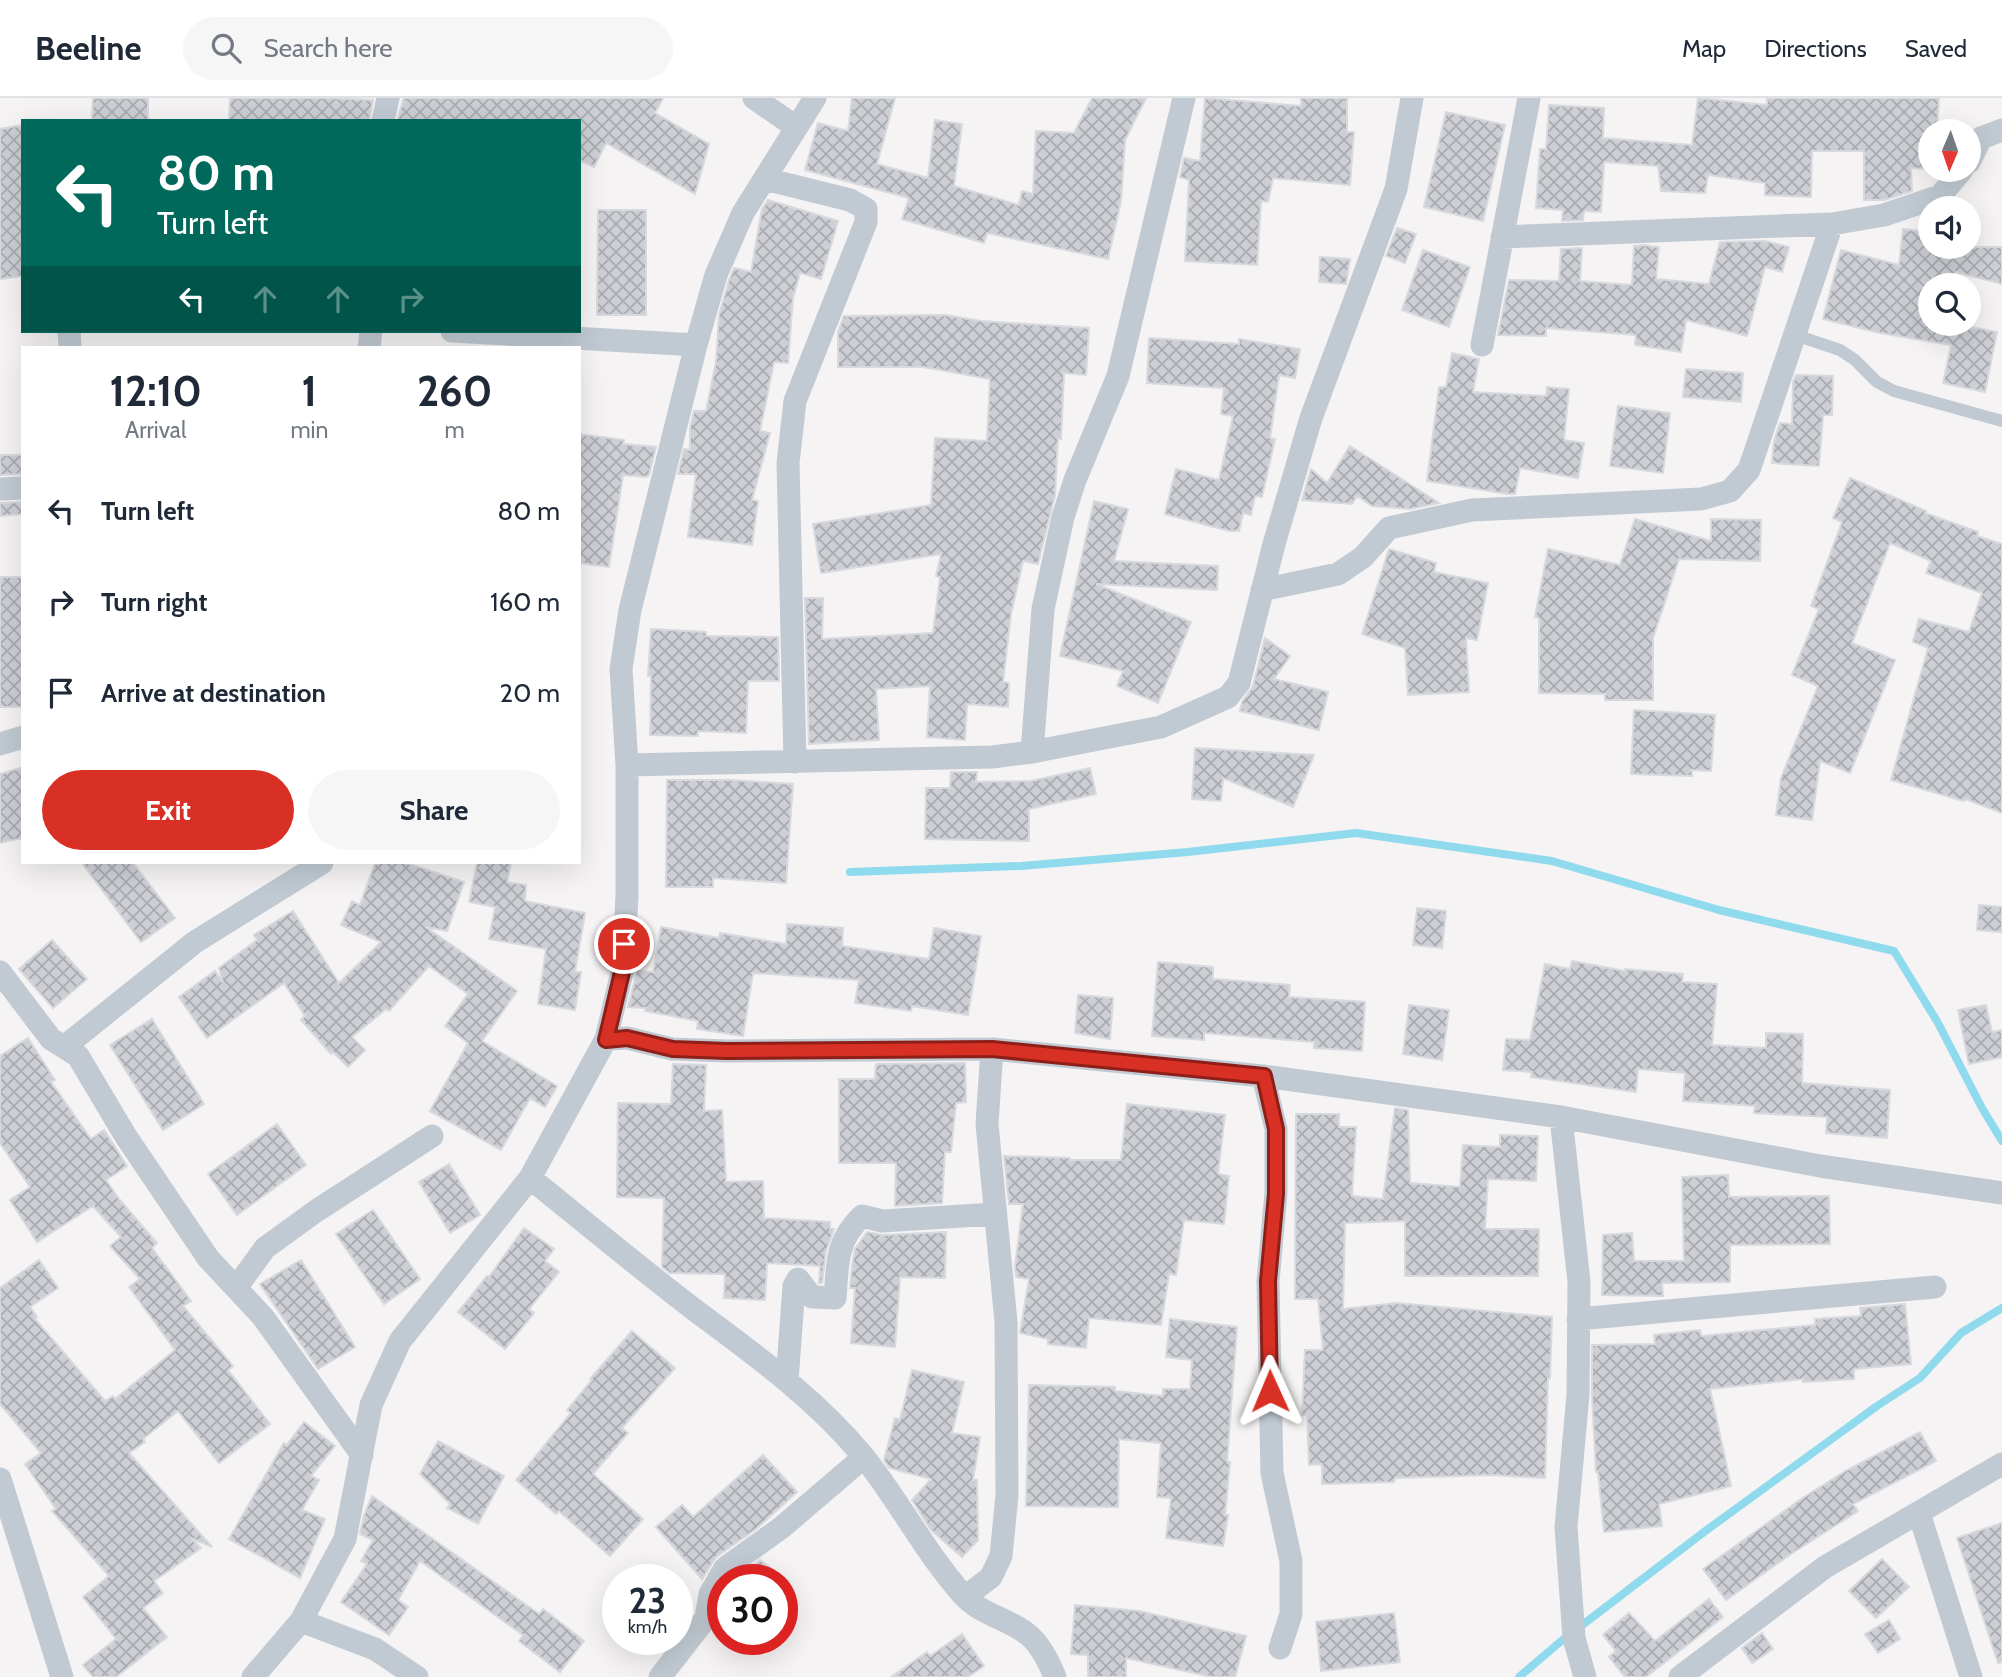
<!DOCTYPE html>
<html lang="en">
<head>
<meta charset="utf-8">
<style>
	:root { --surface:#fff; --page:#f6f6f7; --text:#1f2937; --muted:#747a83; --line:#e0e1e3; --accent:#d93025 }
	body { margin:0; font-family:Cabin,sans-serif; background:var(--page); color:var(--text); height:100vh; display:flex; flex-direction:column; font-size:26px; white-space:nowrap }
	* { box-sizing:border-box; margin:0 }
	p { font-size:23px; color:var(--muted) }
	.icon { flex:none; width:38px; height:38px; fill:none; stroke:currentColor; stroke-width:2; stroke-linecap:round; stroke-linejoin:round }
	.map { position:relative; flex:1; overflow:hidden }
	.side { position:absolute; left:21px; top:248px; width:560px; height:518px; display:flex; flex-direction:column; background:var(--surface); border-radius:0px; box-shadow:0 7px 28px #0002 }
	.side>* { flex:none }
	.guide { position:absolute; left:21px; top:21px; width:560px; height:214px; border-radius:0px; box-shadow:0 7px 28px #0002; background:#00695c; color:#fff; overflow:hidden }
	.needle { width:46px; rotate:182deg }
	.buttons { position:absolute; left:1918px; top:21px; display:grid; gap:14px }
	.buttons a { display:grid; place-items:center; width:63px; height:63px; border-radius:50%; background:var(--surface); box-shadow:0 7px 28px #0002; font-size:35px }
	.speed { position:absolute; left:602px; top:1466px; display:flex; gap:14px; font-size:35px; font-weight:700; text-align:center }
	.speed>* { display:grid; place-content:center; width:91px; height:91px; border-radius:50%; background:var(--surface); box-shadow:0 7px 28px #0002; line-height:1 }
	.speed small { font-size:18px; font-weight:400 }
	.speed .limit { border:10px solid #d22; background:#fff; color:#111 }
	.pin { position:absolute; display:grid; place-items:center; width:60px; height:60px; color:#fff; margin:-30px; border:4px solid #fff; border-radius:50%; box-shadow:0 2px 7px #0007 }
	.me { position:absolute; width:77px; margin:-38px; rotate:359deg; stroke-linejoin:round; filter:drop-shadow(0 0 5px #0008) }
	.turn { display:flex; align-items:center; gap:24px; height:147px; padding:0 21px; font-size:32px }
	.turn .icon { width:91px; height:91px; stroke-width:2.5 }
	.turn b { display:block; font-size:49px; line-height:60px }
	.lanes { display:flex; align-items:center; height:66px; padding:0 21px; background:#0003; justify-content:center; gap:35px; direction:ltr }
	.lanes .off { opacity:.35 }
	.eta { display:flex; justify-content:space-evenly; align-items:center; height:119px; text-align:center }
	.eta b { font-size:42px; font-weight:800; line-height:49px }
	.action { display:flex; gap:14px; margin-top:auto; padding:14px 21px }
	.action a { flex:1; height:80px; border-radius:42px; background:var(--accent); color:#fff; font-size:28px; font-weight:800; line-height:80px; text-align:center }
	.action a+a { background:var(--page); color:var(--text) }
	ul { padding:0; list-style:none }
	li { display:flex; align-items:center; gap:21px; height:91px; padding:0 21px }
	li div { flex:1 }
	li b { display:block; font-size:26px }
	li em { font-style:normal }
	header { display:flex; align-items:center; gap:42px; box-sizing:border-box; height:98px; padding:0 35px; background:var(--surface); border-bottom:2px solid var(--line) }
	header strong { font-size:33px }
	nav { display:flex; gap:38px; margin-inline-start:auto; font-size:24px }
	.search { width:490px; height:63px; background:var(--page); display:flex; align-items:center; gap:18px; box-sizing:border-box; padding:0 24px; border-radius:38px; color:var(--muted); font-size:26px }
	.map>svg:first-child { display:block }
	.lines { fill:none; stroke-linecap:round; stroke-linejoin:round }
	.stream { stroke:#90daee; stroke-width:8 }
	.building { fill:url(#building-cross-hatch); stroke:#d7d9de; stroke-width:2 }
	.service { stroke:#c1cad2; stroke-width:12 }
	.minor { stroke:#c1cad2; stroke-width:23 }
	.route-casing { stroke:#8d1f18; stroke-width:18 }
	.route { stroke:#d93025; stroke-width:12 }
</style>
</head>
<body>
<header>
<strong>Beeline</strong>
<div class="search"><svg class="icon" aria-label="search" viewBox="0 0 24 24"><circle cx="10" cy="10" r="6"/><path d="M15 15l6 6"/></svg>Search here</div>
<nav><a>Map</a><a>Directions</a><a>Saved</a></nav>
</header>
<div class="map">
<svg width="2002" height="1579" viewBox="0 0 2002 1579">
	<defs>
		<pattern id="building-cross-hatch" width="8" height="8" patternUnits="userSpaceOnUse" patternTransform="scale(1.75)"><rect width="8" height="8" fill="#cdcfd5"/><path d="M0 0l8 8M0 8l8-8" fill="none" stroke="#a8abb0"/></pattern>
	</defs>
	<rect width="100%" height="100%" fill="#f5f3f3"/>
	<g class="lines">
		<path class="stream" d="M850,774L1021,768L1188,754L1356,735L1552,763L1719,812L1894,853L1938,925L1982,1010L2002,1043
			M1519,1579L1560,1544L1704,1434L1877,1308L1920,1280L1961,1235L2002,1210"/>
	</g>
	<path class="building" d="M93,0H148V23H92Z
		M230,0H327L373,2L369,23H229Z
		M404,0H663L655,15L709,46L695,96L606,45L594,69L579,62V23H397Z
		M852,0H895L877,66L928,80L935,22L962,26L954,88L1019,107L1022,93L1033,96L1036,33L1074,35L1092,0H1146L1125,42L1121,103L1108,161L987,135L984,145L902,121L909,100L805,72L818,25L848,33Z
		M1205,0L1301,8V0H1347V34H1354L1350,87L1273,80L1268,104L1261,103L1257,167L1185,163L1189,82L1180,79L1184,60L1200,63Z
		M1698,0L1767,7V0H1939L1937,33H1930V71L1911,70L1912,93L1884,102H1864V53H1812L1811,99L1765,97V85L1708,77L1705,95L1661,93L1658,68L1604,64L1601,114L1584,113L1583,122L1562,123L1563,112L1536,110L1540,51H1546L1549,7L1604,10L1603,40L1692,47Z
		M1446,14L1505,27L1483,123L1424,109Z
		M23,27V178L0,181V31Z
		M768,102L838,123L821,181L800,175L793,200L788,265L774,264L760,333L770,335L752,402L758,403L752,447L688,439L696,376H678L684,351L690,352V330L694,313H706L716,264L719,217L729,182L734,170L751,174L762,111Z
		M598,112H646V217H597Z
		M1397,130L1416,136L1405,165L1386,158Z
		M1903,131L1930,134V149H2002V186L1955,174L1952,187H1930V226H1956L1997,234L1985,294L1943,285L1951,247L1880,235L1823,221L1841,152L1899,167Z
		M1765,143L1789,149L1782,174L1765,169L1747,238L1686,222L1681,254L1635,247L1636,237L1546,230V238L1498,237L1509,182L1559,183L1561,151L1582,150L1580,183L1632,187L1634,148L1643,147L1659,149L1656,181L1709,186L1720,144Z
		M1423,152L1470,169L1449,229L1402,212Z
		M1320,159L1350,161L1346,186L1319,184Z
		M945,217L981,223L1089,230L1086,277L1064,275L1061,341L1058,340L1055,397L1038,466L1023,463L1011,516L1003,584L1009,585L1008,609L967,606L965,642L927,639L930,588L876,591L879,642L809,646L805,500H823L822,541L933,535L940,479L936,478L941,456L821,475L813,426L931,407L935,340L987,343L990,281L923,269H838V234L844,218Z
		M1149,240L1239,246V241L1300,251L1295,280L1279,277L1270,340L1275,341L1262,399L1255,398L1251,417L1243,415L1239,433H1229L1165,416L1176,371L1219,382L1233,318L1221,316L1224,290L1147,285Z
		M1452,255L1479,261L1473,294L1546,298L1547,289L1569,291L1564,342L1584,345L1578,380L1520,370L1515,396H1508L1427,383L1439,289H1446Z
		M1686,271L1743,275L1741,304L1683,299Z
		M1796,277L1833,278L1832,317H1823L1819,368L1772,365L1774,343L1780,325L1792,326L1793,284Z
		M1618,308L1670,315L1663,375L1610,368Z
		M579,336L624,342L623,346L656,349L649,377L647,379L623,377L609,469L579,465Z
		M1350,348L1439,405L1410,411L1372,408L1357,398L1352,406L1302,402L1311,371L1327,385Z
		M0,357H23V376L0,377Z
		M1850,380L1926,413L1925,415L1978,434L1977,438L2002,446V715L1965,701L1964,703L1891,682L1928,550L1913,544L1919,521L1969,534L1982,495L1926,475L1931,463L1890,445L1852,545L1895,562L1850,675L1820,663L1812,722L1776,717L1781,680L1818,588L1792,577L1819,511L1811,508L1842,424L1833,420Z
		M1094,403L1128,411L1114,463L1218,468L1217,492L1096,486L1191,524L1158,605L1117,588L1123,573L1060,558Z
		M23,404V416L0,418V405Z
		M1635,421L1711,443V421L1761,422L1760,463L1679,461L1653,540V602H1605V596L1539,595V520L1535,519L1548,451L1620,467Z
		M1389,451L1436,465L1434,474L1488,485L1477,542L1466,540L1469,594L1408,597L1405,550L1362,536Z
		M0,479H23V609H0Z
		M651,531L706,534V538L778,539L779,583H748L746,635L698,633V638L650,637L651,578H648Z
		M1265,540L1290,558L1274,581L1328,594L1319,632L1240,613L1242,604L1253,588Z
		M1634,612L1715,617L1711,673L1692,672V678L1631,676Z
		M1195,650L1314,657L1293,709L1223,680L1221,703L1192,701Z
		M23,669V740L0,745V676Z
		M1090,670L1096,696L1029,711V743L925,741L926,690H950L951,674H977L976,684L1031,683Z
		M667,682H730L793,686L786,785L713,780V789H666Z
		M82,765H133L175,820L141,844Z
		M375,765H407L464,784L447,833L426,829L517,893L482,943L557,988L545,1009L530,1000L501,1052L430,1013L468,945L445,928L468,896L429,868L389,913L386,911L352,939L365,952L348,969L333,954L331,956L301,922L305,918L284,885L207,940L179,899L215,873L223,885L219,870L257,842L254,837L293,813L339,885L381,844L341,827L352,803L360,807Z
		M477,765H511L507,784L526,787L525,803L585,815L575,874H581L575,912L538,906L546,851L489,841L495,809L469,804Z
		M1979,807L2002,809V834L1977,832Z
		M1417,810L1446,813L1442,850L1413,847Z
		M787,826L843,830L842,848L929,861L934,830L981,838L968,917L912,908L911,913L855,905L859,882L753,875L743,938L697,931L698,923L645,913L646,910L628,909L637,873L653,874L661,829L719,840L720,835L786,846Z
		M52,842L87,881L53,910L19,871Z
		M1572,863L1625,873V871L1683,876L1682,884L1717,886L1712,947L1766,950V935L1803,936L1802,985L1890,992L1887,1040L1826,1035L1827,1019L1754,1015L1755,1008L1683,1003L1685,975L1638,971L1636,994L1531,979L1532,974L1503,972L1506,941L1530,942L1545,866L1570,871Z
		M1158,864L1213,869V881L1290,887L1289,899L1365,904L1362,953L1314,950V944L1204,935V942L1152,938Z
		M1078,897L1113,900L1110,941L1075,935Z
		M1409,907L1449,912L1442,962L1403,956Z
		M1986,907L1992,934L2002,932V959L1969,966L1958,912Z
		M152,921L204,1006L163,1032L110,947Z
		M28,940L55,982L51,984L91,1041L104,1032L127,1068L106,1082L119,1101L157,1145L152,1150L191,1203L183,1208L233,1268L228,1272L270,1326L219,1365L178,1313L143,1341L145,1344L129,1355L212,1449L191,1440L201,1450L154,1483L163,1495L143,1510L167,1539L116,1579H93L83,1567L116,1541L83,1499L109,1478L52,1413L56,1411L25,1366L41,1355L0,1306V1190L39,1162L58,1190L30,1209L37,1219L35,1221L105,1303L113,1298L115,1301L175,1252L129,1189L140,1181L110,1148L121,1139L93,1108L37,1144L10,1102L30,1089L0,1045V958Z
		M965,965L966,1004L956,1005L951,1054H945L942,1105L895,1108L896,1065H839V981H875L876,966Z
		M673,966L706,967L704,1013L722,1012L726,1084L763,1083L764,1120L830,1124V1131H834L826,1153L822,1185H819L820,1168L767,1165L765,1202L724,1200L725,1176L670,1175L662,1169L664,1100L617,1099L618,1005L671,1006Z
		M1127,1006L1225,1017L1218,1076L1229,1078L1224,1126L1184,1122L1176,1177L1169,1176L1161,1227L1089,1220L1086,1250L1048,1246V1241L1020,1235L1029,1181L1016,1179L1015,1168L1023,1106H1009L1004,1058L1070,1060V1062H1121Z
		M1395,1010L1408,1012L1410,1085L1460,1089L1463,1047L1500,1049V1037L1538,1038L1536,1083L1488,1081L1485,1131H1539L1538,1178H1405V1123L1345,1125L1343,1211L1397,1205L1552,1219L1550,1280H1548L1545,1380L1492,1377L1395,1380L1394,1384L1322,1386V1366L1309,1367L1307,1317H1302L1305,1252H1323L1318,1201H1295L1296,1016H1339V1029H1356L1352,1098L1383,1101Z
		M277,1026L306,1067L237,1117L208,1076Z
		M449,1066L480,1117L450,1135L419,1084Z
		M1728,1077L1729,1099L1829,1098L1830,1146L1730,1147V1184L1662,1185L1663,1198L1602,1197L1603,1137L1632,1135L1634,1163H1684L1682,1079Z
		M373,1112L420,1181L384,1206L336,1136Z
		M524,1130L554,1151L545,1163L559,1174L529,1211L534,1215L505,1251L458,1214L487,1178L489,1179Z
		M867,1134L882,1137L946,1134L945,1180L900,1179L895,1249L851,1245L855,1190H850L852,1168L855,1151Z
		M301,1162L355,1249L318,1271L260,1186Z
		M1905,1206L1911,1266L1854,1271V1281L1803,1284V1281L1710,1291L1731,1388L1659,1406L1662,1428L1604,1434L1598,1374H1596L1592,1298V1247L1655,1246L1654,1237L1700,1232L1701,1238L1815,1227V1221L1861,1218L1860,1210Z
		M1170,1221L1237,1229L1227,1364H1230L1225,1417H1228L1223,1448L1166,1440L1171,1400L1157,1399L1161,1345L1119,1341L1118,1409L1026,1408L1029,1287L1115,1289V1293L1163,1298V1291H1190L1192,1262L1166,1259Z
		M632,1233L675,1270L622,1330L628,1335L593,1376L643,1421L610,1458L559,1413L556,1416L516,1382L571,1315L567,1312L592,1282L590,1281Z
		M912,1272L964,1284L952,1335L980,1339L973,1382H977L978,1442L962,1459L931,1432L912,1402L931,1381L889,1370L884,1362L895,1320L900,1322Z
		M304,1324L335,1348L311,1378L319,1382L302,1412L325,1421L300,1480L229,1441L284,1345L286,1348Z
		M1920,1334L1936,1363L1853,1406L1858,1413L1791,1456L1726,1502L1703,1471L1801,1401L1847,1372Z
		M438,1343L504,1378L478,1426L447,1410L450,1406L420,1376Z
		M763,1357L797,1394L756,1431L716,1459L702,1481L656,1429L682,1407L693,1419Z
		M372,1398L539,1516L543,1511L584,1543L560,1574L519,1543L523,1537L420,1463L398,1502L408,1509L389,1537L341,1504L367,1466L361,1463L373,1442L360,1436L364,1417Z
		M2002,1425V1564L1998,1565L1957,1440Z
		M1882,1461L1909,1489L1876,1520L1849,1493Z
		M760,1462L787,1482H734Z
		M1709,1501L1723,1519L1646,1579H1625L1609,1559L1616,1553L1603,1537L1629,1515L1655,1543Z
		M1075,1507L1139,1513L1246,1538L1235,1579H1212L1126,1560V1579H1088V1557L1071,1556Z
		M1394,1515L1400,1564L1321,1573L1316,1524Z
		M1889,1522L1900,1541L1878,1555L1865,1536Z
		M1762,1535L1773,1551L1752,1565L1742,1550Z
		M962,1536L984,1568L968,1579H891L927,1554L930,1558Z"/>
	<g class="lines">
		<path class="service" d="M1795,237L1840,252L1855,262L1877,284L1894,293L2002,323"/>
		<path class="minor" d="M754,0L796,29
			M383,23L388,0
			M1969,64L1981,40L2002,32
			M765,81L850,102L866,111V124L795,303L788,365L795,664
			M1502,139L1832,126L1884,117L1940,98L1962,72
			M69,233L70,250
			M452,233L696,247
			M1482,247L1529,0
			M369,250L371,233
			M0,391L23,390
			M1262,492L1338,476L1363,459L1389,430L1472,412L1701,401L1730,393L1749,372L1832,126
			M0,646L23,639
			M1032,654L1043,511L1063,419L1075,382L1118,278L1184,0
			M627,667L992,659L1032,654L1161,629L1228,599L1239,585L1274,446L1311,320L1396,91L1412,0
			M0,874L51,941L78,958L125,1037L208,1160L263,1219L362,1357
			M606,941L627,940L672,951L727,953L992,951L1263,978L1561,1019L1820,1068L2002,1095
			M64,949L195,844L322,765
			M1263,978L1276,1031V1095L1268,1183L1272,1375L1291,1463V1516L1280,1550
			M1561,1019L1579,1184L1578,1297L1566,1429L1574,1540L1585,1579
			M530,1080C586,1125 642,1172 700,1216C758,1259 817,1302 864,1359C899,1403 925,1454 963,1497C980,1516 1006,1520 1026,1535C1040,1545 1049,1564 1055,1579
			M236,1190L265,1150L316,1113L432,1038
			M1578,1221L1935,1189
			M787,1283L794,1188L798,1181L812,1199L835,1200C838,1166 835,1144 862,1118L882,1123L995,1116
			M0,1381L62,1579
			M1919,1415L1971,1579
			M965,1499L991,1479L1001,1458L1007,1397L1006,1224L987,1026L992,951
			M301,1523L375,1551L417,1579
			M253,1579L301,1523L345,1441L371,1307L400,1243L530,1080L606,941L623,870L627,798V667L621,571L630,512L696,247L716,177L743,115L815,0
			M660,1579L706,1520L710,1496L725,1470L781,1430L864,1359
			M1680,1579L1825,1469L2002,1366"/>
	</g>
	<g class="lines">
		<g class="route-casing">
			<path id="route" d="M624,846L623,870L606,942L627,940L673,951L727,953L992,951L1264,978L1276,1031V1096L1268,1183L1270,1293"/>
		</g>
		<use href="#route" class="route"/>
	</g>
</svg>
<div class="buttons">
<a><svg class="needle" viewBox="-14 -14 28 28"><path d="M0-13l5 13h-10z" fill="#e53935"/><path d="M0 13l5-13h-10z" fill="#747a83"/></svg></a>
<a><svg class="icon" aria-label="sound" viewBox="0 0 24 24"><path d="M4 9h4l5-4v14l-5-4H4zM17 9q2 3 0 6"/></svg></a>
<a><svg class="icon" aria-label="search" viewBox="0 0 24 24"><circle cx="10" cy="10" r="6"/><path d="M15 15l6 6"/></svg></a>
</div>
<div class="speed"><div>23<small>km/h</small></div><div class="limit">30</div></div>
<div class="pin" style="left:624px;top:846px;background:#d93025"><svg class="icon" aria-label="arrive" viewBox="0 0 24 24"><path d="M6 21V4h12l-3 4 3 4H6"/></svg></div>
<svg class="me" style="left:1270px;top:1293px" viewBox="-20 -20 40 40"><path d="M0-17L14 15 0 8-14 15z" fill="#d93025" stroke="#fff" stroke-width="4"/></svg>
<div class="guide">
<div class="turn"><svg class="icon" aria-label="left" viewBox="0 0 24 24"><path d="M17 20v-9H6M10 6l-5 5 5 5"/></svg><div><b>80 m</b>Turn left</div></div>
<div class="lanes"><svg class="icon" aria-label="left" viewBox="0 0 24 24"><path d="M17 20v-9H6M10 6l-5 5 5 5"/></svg><svg class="icon off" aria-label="ahead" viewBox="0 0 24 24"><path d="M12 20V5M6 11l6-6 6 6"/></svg><svg class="icon off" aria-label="ahead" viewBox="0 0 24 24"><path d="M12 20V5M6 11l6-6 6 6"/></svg><svg class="icon off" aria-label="right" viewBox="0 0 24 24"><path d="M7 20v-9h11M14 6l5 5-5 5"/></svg></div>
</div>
<section class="side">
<div class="eta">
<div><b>12:10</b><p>Arrival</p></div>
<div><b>1</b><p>min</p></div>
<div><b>260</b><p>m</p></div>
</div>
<ul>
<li><svg class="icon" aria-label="left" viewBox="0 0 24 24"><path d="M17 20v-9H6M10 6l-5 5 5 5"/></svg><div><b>Turn left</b></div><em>80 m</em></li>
<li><svg class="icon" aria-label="right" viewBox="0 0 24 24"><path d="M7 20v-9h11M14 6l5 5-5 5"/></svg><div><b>Turn right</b></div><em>160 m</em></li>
<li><svg class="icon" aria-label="arrive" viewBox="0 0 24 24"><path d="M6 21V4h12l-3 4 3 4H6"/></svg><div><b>Arrive at destination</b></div><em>20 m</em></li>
</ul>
<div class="action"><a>Exit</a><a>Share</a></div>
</section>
</div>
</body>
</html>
